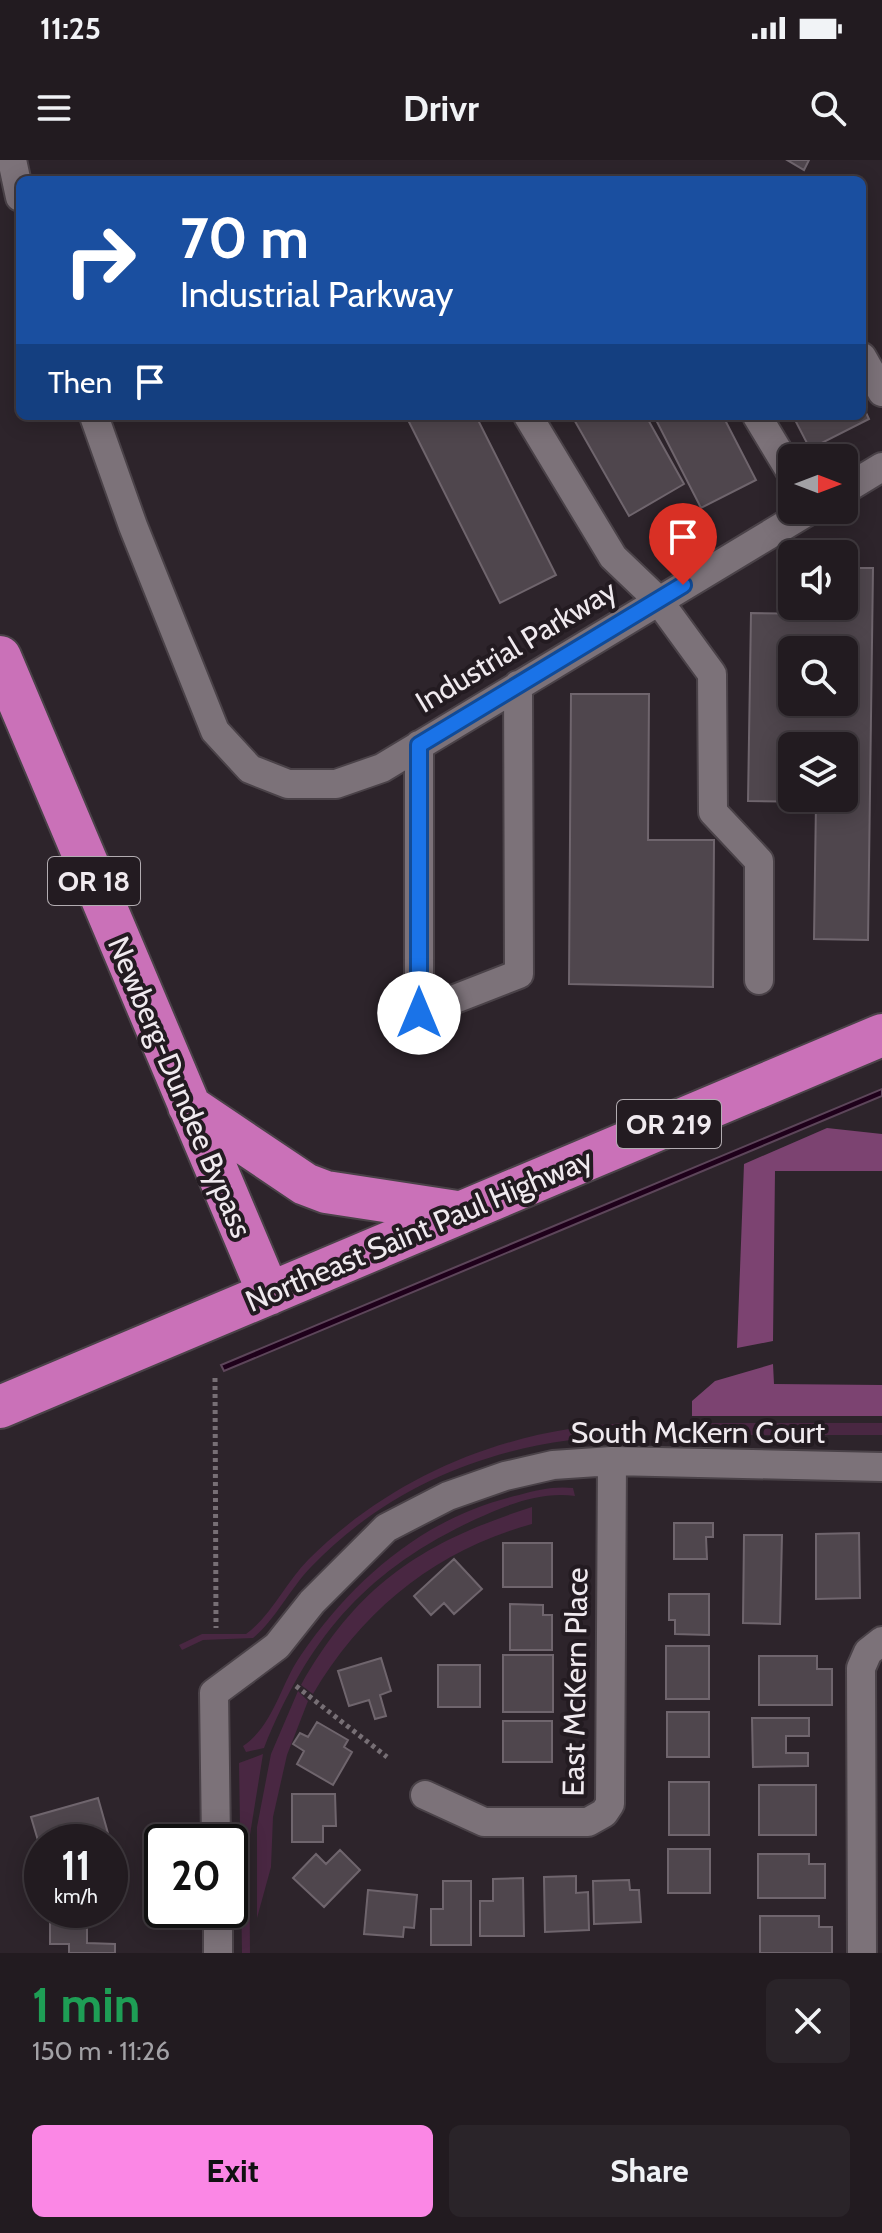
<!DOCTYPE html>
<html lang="en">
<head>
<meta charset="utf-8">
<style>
	:root { --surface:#221b20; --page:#2a2429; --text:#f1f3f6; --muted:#a2a1a5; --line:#3f393e; --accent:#fb87e5 }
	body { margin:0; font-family:Cabin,sans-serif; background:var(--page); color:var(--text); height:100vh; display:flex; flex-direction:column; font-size:30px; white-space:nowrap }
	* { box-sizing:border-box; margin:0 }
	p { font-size:26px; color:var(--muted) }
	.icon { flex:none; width:44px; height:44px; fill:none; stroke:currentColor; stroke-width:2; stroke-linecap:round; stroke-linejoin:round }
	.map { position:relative; height:1793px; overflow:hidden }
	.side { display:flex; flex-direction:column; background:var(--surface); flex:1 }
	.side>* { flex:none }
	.guide { position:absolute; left:16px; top:16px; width:850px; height:244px; border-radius:12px; box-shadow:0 4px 20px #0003,0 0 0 2px var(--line); background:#1a4fa0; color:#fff; overflow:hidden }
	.needle { width:52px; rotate:90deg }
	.controls { position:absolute; left:778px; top:284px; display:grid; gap:16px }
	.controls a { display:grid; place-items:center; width:80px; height:80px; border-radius:12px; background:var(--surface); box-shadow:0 4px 20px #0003,0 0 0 2px var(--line); font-size:40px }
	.speed { position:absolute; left:24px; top:1664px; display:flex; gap:16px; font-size:40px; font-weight:700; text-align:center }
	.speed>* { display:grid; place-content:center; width:104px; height:104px; border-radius:50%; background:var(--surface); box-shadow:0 4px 20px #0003,0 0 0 2px var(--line); line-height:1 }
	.speed small { font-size:20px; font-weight:400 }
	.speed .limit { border:4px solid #111; border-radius:12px; background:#fff; color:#111 }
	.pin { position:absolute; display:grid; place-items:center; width:68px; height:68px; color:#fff; margin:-82px -34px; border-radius:50% 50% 50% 0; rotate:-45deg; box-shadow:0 0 8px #0007 }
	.pin .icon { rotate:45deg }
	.me { position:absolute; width:88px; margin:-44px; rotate:0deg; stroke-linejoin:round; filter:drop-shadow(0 0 6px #0008) }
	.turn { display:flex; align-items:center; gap:28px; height:168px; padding:0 32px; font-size:36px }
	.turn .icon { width:104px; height:104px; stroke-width:2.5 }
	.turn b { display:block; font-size:56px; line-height:68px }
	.then { display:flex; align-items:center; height:76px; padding:0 32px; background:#0003; gap:16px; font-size:30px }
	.round { display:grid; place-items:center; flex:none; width:84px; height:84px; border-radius:12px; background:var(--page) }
	.summary { display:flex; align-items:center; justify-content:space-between; height:136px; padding:0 32px }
	h1 { font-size:48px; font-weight:700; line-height:60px; color:#1e9e55 }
	.cta { display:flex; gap:16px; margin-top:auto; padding:16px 32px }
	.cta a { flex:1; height:92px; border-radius:12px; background:var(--accent); color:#111; font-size:32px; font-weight:700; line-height:92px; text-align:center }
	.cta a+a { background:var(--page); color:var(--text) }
	.status { display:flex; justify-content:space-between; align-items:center; height:56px; padding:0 40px; background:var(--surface); direction:ltr }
	.status svg { height:22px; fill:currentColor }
	header { display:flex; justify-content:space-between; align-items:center; height:104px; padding:0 32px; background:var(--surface); font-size:36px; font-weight:700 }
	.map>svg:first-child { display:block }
	.green { fill:#492742 }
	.forest { fill:#7c4371 }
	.water { fill:#1e001a; stroke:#5d465a; stroke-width:2 }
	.building { fill:#4f464d; stroke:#6f656d; stroke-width:2; fill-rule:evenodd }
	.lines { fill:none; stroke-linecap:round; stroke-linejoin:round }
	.minor-casing { stroke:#4a4248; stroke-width:32 }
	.highway-casing { stroke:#4a4248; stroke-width:46 }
	.path { stroke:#776f75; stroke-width:5; stroke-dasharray:4 4; stroke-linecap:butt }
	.minor { stroke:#7c7279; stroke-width:28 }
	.highway { stroke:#ca71b8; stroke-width:42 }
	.route-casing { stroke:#114b97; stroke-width:20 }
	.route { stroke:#1a73e8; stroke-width:14 }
	.labels { text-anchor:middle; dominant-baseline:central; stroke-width:8; stroke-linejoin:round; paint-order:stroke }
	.shield { fill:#231b21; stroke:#b2acb1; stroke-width:2 }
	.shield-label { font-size:28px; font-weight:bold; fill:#f0eaef }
	.street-label { font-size:30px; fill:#f0eaef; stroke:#231b21 }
</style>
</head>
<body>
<div class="status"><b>11:25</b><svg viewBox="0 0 49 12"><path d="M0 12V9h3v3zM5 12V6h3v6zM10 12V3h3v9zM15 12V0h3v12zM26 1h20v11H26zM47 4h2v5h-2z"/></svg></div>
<header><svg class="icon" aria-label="menu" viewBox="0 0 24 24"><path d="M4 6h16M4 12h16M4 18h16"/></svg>Drivr<svg class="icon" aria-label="search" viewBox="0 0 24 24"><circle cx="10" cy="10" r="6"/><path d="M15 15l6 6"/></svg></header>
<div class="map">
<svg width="882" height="1793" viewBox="0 0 882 1793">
	<rect width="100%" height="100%" fill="#2d242b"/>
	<path class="green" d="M631,1263V1276C511,1277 395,1319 311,1407C292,1426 273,1463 253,1478L203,1480L182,1490L179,1485L202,1474H246C271,1456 286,1422 308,1400C394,1314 511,1267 631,1263Z
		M696,1263H882V1275H696Z
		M573,1328L575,1336C542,1331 506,1345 476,1359C366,1410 309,1477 264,1588L246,1592L243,1586C274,1565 280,1525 301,1495C354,1418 426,1356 519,1335C537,1330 554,1326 573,1328Z
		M532,1347V1364C437,1390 363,1449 313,1534L301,1525C358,1424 423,1382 532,1347Z
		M298,1531L308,1541L287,1595L273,1657L271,1707L257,1758V1667L271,1594Z
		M263,1594L249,1681L250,1793H242L239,1603Z"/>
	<path class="forest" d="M827,968L882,974V1011H775L773,1181L737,1188L744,1004Z
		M773,1204L774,1224L882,1225V1256H692V1241L715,1221Z"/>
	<path class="water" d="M882,929V936L224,1211L221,1205Z"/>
	<path class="building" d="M787,0H809L804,10Z
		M862,244L869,259L810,289L793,256H862Z
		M406,256H476L556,415L500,443Z
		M572,256H646L684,324L629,356Z
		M654,256H723L756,320L701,348Z
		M844,408H873L868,780L814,779L816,642L748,641L751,453L818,454V446H844ZM792,490H844V542H792ZM792,586H844V638H792Z
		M571,534H649L648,680H714L713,827L569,824Z
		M674,1363H713V1377H706L707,1399H674Z
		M859,1373L860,1438L816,1439V1374Z
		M744,1375H782L780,1464L743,1463Z
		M503,1383H552V1427H503Z
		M454,1399L482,1429L454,1454L444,1443L431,1455L414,1436Z
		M669,1434H709V1475L675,1474V1460H669Z
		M510,1444L543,1445V1455H552V1490H510Z
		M666,1486H709V1539H666Z
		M503,1495H553V1552H503Z
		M759,1496H817V1509H832V1545H759Z
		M381,1498L391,1531L380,1535L386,1556L375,1559L369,1540L349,1546L338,1511Z
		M438,1505H480V1547H438Z
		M667,1552H709V1597H667Z
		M752,1558H809V1576H786V1593H808V1606L753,1607Z
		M503,1561H552V1602H503Z
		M317,1562L348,1580L344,1587L352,1592L333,1625L297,1604L304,1591L293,1584L300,1573L308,1577Z
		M669,1622H709V1675H669Z
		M759,1625H816V1675H759Z
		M292,1634H335L336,1666H323V1682H292Z
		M98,1638L115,1698L110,1700V1682H42V1694L31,1657Z
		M668,1689H710V1733H668Z
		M340,1690L360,1710L324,1747L293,1718L316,1694L326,1704Z
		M758,1694H809V1704H825V1738H758Z
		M576,1716V1733L588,1732L589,1770L545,1772L544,1717Z
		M523,1718L524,1776H480V1741H493V1719Z
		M629,1720L630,1730H639L641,1762L594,1764L593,1721Z
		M443,1721H471V1785H431V1749H443Z
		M368,1730L417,1735L414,1768L404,1767L403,1777L364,1774Z
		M50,1750H87V1783L115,1784V1793H69V1784H50Z
		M760,1756H819V1767H832V1793H760Z"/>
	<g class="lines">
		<g class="minor-casing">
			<path id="minor" d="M12,0L20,37
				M862,197L882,232
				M94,256L133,366L215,571L250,609L288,624H336L382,608L810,350
				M528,256L613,397L658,440L712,514L713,652L759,701V820
				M757,256L792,314
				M844,330L882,307
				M419,585V853L519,814L518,525
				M425,1635L484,1662H588L604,1653L610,1644L612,1301
				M216,1682L214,1533L277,1486L312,1442L386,1368L448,1336L505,1316L553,1305L612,1301L882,1307
				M218,1750V1793
				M862,1793L861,1508L868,1492L882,1481"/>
		</g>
		<g class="highway-casing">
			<path id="highway" d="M0,497L269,1134
				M189,946L305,1024L326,1032L457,1052
				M0,1247L882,875"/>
		</g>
		<path class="path" d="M215,1218L216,1468
			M296,1526L387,1597"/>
		<use href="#minor" class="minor"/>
		<use href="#highway" class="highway"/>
	</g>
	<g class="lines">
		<g class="route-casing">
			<path id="route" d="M419,853V585L683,425"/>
		</g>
		<use href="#route" class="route"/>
	</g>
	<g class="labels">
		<g class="shield">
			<rect x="48" y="697" width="92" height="48" rx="6"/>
			<rect x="617" y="940" width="104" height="48" rx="6"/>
		</g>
		<g class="shield-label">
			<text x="94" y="721">OR 18</text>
			<text x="669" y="964">OR 219</text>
		</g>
		<g class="street-label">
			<text transform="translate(516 486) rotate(-31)">Industrial Parkway</text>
			<text transform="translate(180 927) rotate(67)">Newberg-Dundee Bypass</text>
			<text transform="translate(419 1070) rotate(-23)">Northeast Saint Paul Highway</text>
			<text x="698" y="1272">South McKern Court</text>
			<text transform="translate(575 1522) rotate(-89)">East McKern Place</text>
		</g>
	</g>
</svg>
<div class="controls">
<a><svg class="needle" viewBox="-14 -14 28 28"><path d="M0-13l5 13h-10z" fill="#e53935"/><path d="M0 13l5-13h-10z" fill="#a2a1a5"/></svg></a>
<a><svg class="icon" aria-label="sound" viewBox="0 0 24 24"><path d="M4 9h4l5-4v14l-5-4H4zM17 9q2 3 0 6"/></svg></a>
<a><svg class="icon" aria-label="search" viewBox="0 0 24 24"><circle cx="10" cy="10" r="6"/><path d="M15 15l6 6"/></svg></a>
<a><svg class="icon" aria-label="layers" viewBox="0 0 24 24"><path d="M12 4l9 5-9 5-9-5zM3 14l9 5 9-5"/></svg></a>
</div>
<div class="speed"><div>11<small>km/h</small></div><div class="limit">20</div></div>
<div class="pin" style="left:683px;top:425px;background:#d93025"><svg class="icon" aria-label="arrive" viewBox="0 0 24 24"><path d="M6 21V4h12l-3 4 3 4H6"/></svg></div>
<svg class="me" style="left:419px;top:853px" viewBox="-20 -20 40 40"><circle r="19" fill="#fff"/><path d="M0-13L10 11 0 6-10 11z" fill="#1a73e8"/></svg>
<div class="guide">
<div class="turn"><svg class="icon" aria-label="right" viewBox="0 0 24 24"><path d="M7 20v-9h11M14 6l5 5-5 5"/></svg><div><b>70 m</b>Industrial Parkway</div></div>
<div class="then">Then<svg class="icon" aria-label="arrive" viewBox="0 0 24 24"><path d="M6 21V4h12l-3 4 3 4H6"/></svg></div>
</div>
</div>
<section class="side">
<div class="summary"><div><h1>1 min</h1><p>150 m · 11:26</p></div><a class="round"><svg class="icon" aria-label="close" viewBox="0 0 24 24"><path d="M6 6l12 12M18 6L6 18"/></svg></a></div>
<div class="cta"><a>Exit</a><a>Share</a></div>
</section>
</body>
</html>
